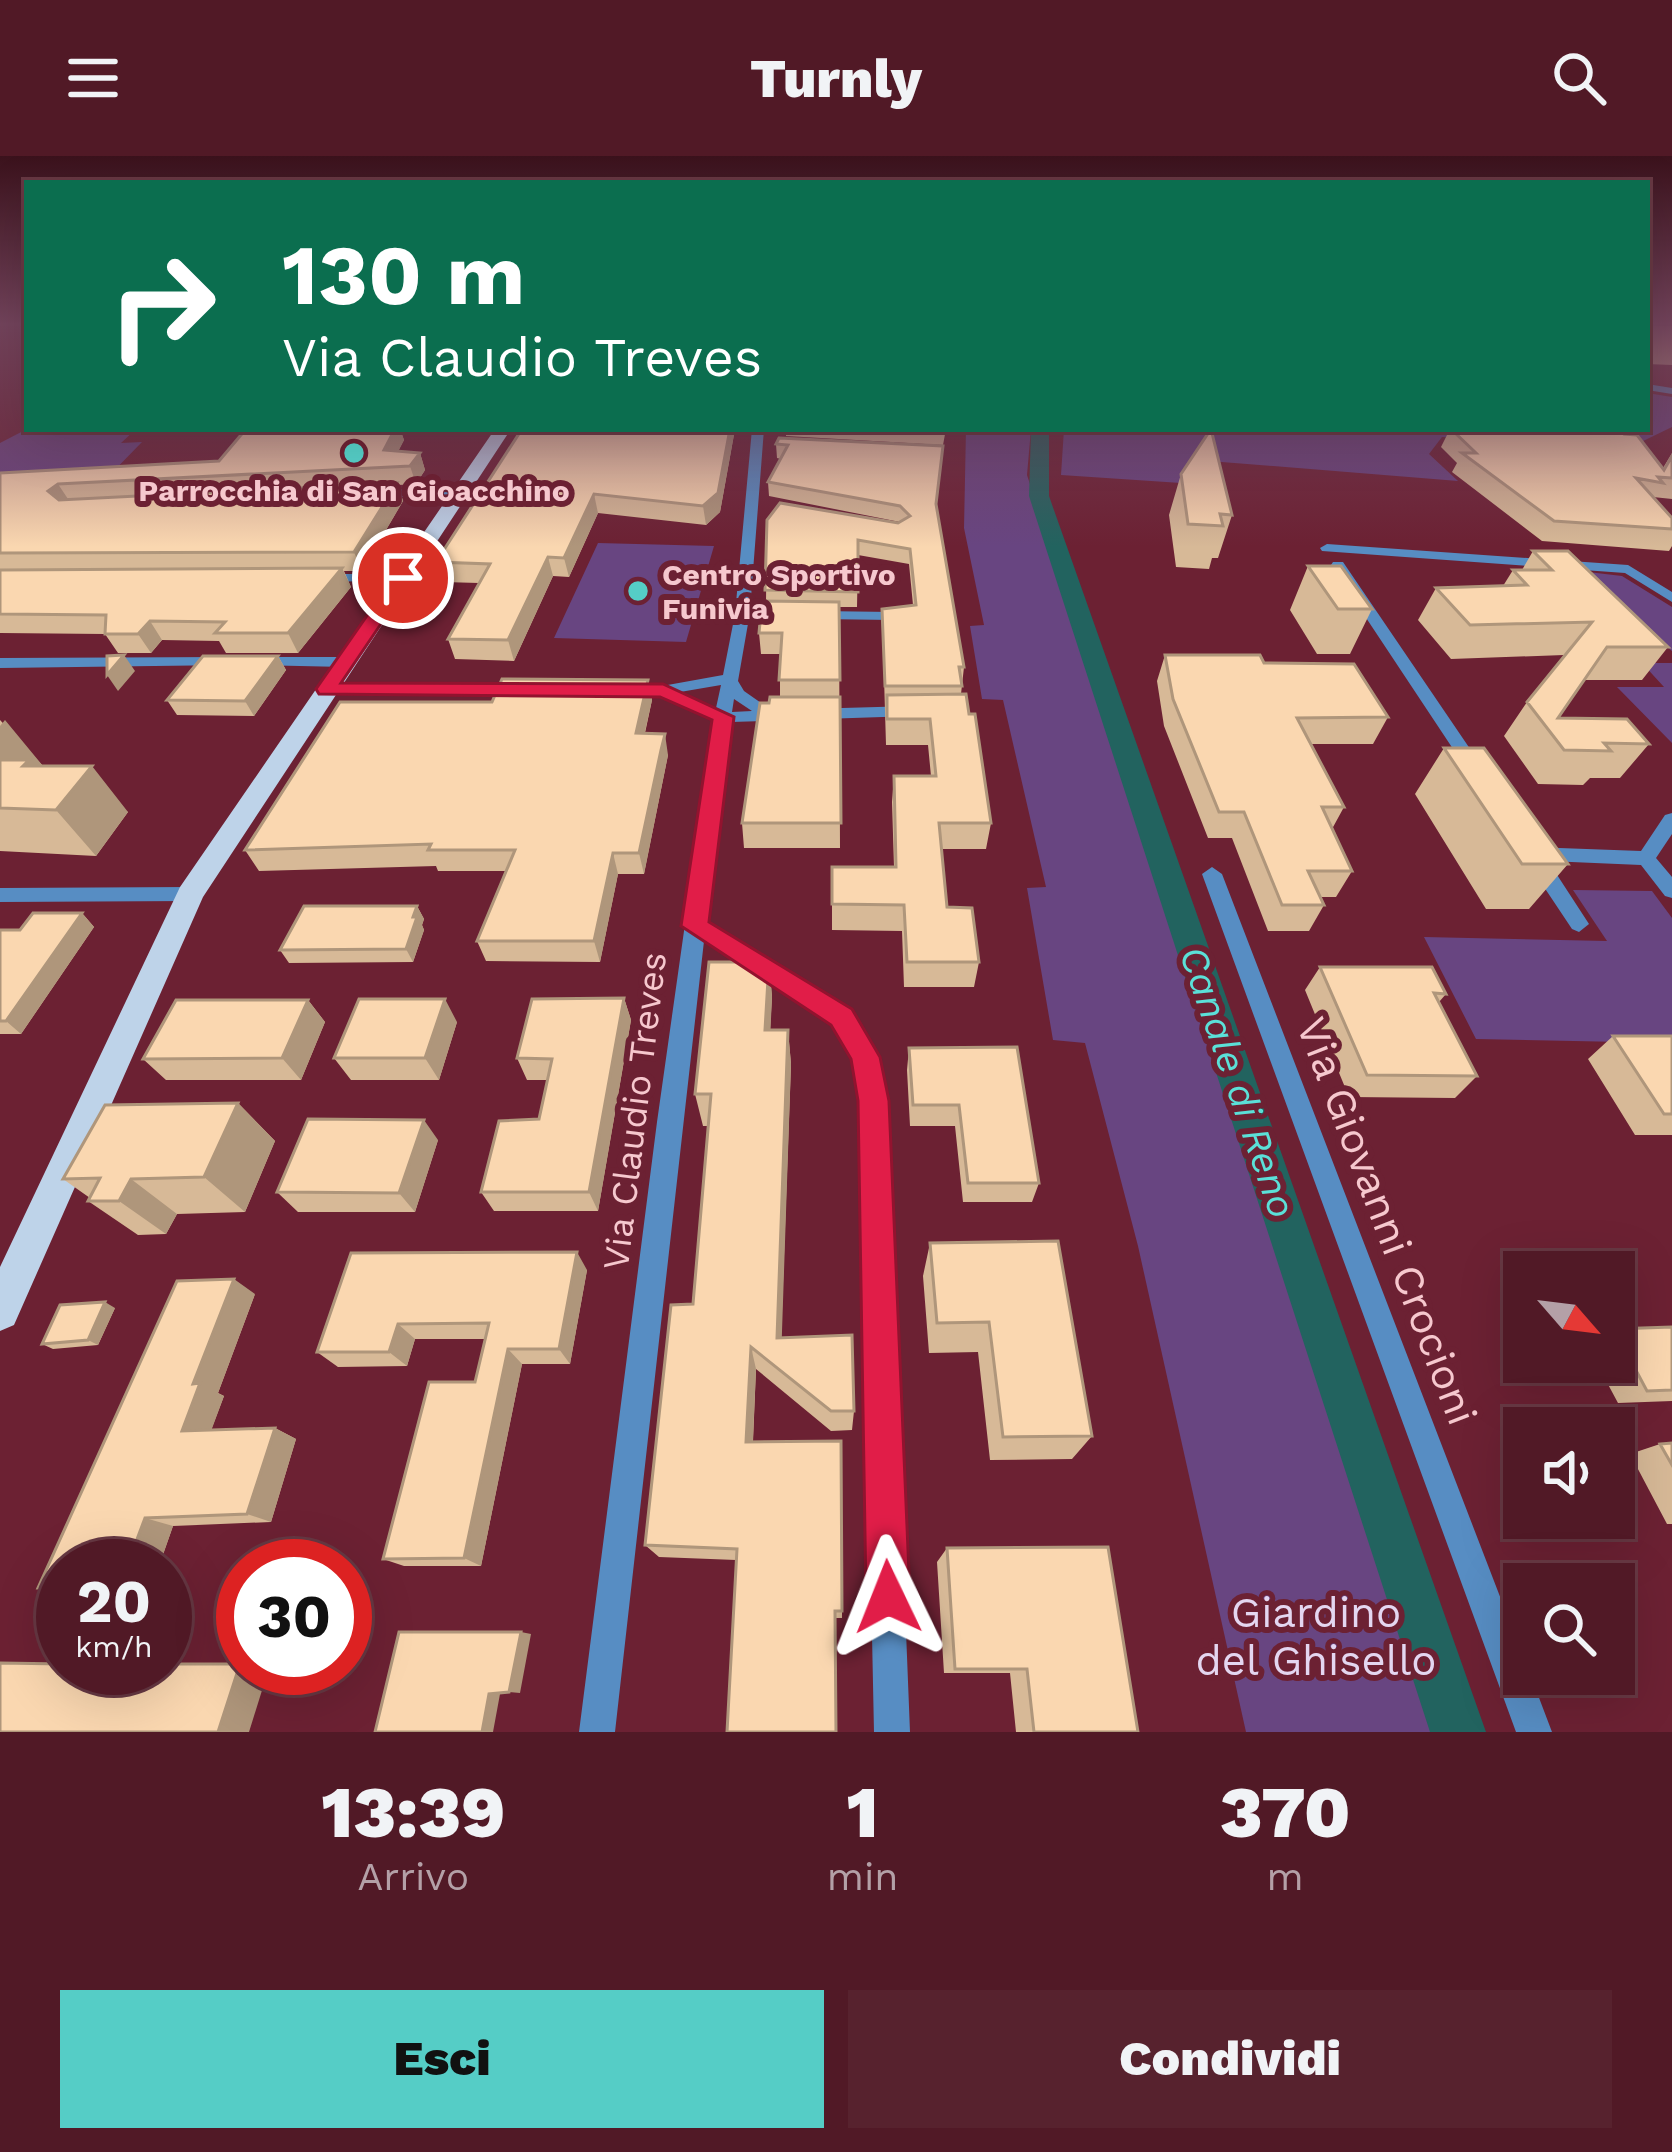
<!DOCTYPE html>
<html lang="it">
<head>
<meta charset="utf-8">
<style>
	:root { --surface:#511926; --page:#57222e; --text:#f1f3f6; --muted:#b4a0a7; --line:#673843; --accent:#55cdc6 }
	body { margin:0; font-family:"Work Sans",sans-serif; background:var(--page); color:var(--text); height:100vh; display:flex; flex-direction:column; font-size:45px; white-space:nowrap }
	* { box-sizing:border-box; margin:0 }
	p { font-size:39px; color:var(--muted) }
	.icon { flex:none; width:66px; height:66px; fill:none; stroke:currentColor; stroke-width:2; stroke-linecap:round; stroke-linejoin:round }
	.map { position:relative; height:1576px; overflow:hidden }
	.side { display:flex; flex-direction:column; background:var(--surface); flex:1 }
	.side>* { flex:none }
	.top-card { position:absolute; left:24px; top:24px; width:1626px; height:252px; border-radius:0px; box-shadow:0 12px 48px #0002,0 0 0 3px var(--line); background:#0b6e4f; color:#fff; overflow:hidden }
	.needle { width:78px; rotate:118deg }
	.fabs { position:absolute; left:1503px; top:1095px; display:grid; gap:24px }
	.fabs a { display:grid; place-items:center; width:132px; height:132px; border-radius:0px; background:var(--surface); box-shadow:0 12px 48px #0002,0 0 0 3px var(--line); font-size:60px }
	.speed { position:absolute; left:36px; top:1383px; display:flex; gap:24px; font-size:60px; font-weight:700; text-align:center }
	.speed>* { display:grid; place-content:center; width:156px; height:156px; border-radius:50%; background:var(--surface); box-shadow:0 12px 48px #0002,0 0 0 3px var(--line); line-height:1 }
	.speed small { font-size:30px; font-weight:400 }
	.speed .limit { border:18px solid #d22; background:#fff; color:#111 }
	.pin { position:absolute; display:grid; place-items:center; width:102px; height:102px; color:#fff; margin:-51px; border:6px solid #fff; border-radius:50%; box-shadow:0 3px 12px #0007 }
	.me { position:absolute; width:132px; margin:-66px; rotate:358deg; stroke-linejoin:round; filter:drop-shadow(0 0 9px #0008) }
	.turn { display:flex; align-items:center; gap:42px; height:252px; padding:0 60px; font-size:54px }
	.turn .icon { width:156px; height:156px; stroke-width:2.5 }
	.turn b { display:block; font-size:84px; line-height:102px }
	.eta { display:flex; justify-content:space-evenly; align-items:center; height:204px; text-align:center }
	.eta b { font-size:72px; font-weight:800; line-height:84px }
	.button { display:flex; gap:24px; margin-top:auto; padding:24px 60px }
	.button a { flex:1; height:138px; border-radius:0px; background:var(--accent); color:#111; font-size:48px; font-weight:800; line-height:138px; text-align:center }
	.button a+a { background:var(--page); color:var(--text) }
	header { display:flex; justify-content:space-between; align-items:center; height:156px; padding:0 60px; background:var(--surface); font-size:54px; font-weight:800 }
	.map>svg:first-child { display:block }
	.green { fill:#684581 }
	.lines { fill:none; stroke-linecap:round; stroke-linejoin:round }
	.canal { fill:#22635f; fill-rule:evenodd }
	.minor { fill:#578dc3; fill-rule:evenodd }
	.major { fill:#bed3e9; fill-rule:evenodd }
	.wall { fill:#d7b997 }
	.shaded-wall { fill:#af967b }
	.building { fill:#fad7b0; stroke:#af967b; stroke-width:3 }
	.route { fill:#e11d48; stroke:#92132f; stroke-width:3 }
	.poi-dot { fill:#55cdc6; stroke:#6c2133; stroke-width:4.5 }
	.labels { text-anchor:middle; dominant-baseline:central; stroke-width:12; stroke-linejoin:round; paint-order:stroke }
	.far-poi-label { font-size:30px; font-weight:bold; fill:#f6c8ce; stroke:#6c2133 }
	.street-label { font-size:36px; fill:#f6c8ce; stroke:#6c2133 }
	.water-label { font-size:39px; font-style:italic; fill:#5be0d8; stroke:#6c2133 }
	.near-street-label { font-size:42px; fill:#f6c8ce; stroke:#6c2133 }
	.near-park-label { font-size:42px; fill:#e4d6f0; stroke:#6c2133 }
</style>
</head>
<body>
<header><svg class="icon" aria-label="menu" viewBox="0 0 24 24"><path d="M4 6h16M4 12h16M4 18h16"/></svg>Turnly<svg class="icon" aria-label="search" viewBox="0 0 24 24"><circle cx="10" cy="10" r="6"/><path d="M15 15l6 6"/></svg></header>
<div class="map">
<svg width="1672" height="1576" viewBox="0 0 1672 1576">
	<rect width="100%" height="100%" fill="#6c2133"/>
	<path class="green" d="M1647,237L1672,241V271L1639,287L1442,281L1429,298L1458,325L1197,304L1196,328L1061,319L1064,273H1647Z
		M27,273H136L121,287L142,286L103,326L0,331V287Z
		M966,273H1031L1027,319L1442,1576H1246L1138,1090L1085,887L1053,884L1027,732L1046,731L1003,544L982,543L970,470L984,469L964,372Z
		M598,387L714,390L686,486L554,482Z
		M1571,414L1622,420L1672,451V495Z
		M1642,507H1672V587L1617,531H1664Z
		M1573,734L1652,735L1672,762V887L1476,883L1424,781L1607,785Z"/>
	<g class="lines">
		<path class="canal" d="M1031,273H1049V340L1486,1576H1430L1029,340Z"/>
		<path class="minor" d="M1647,228L1672,232V238L1647,234Z
			M752,273H764L750,454L893,456L900,460L893,464L749,462L738,525L744,535L771,554L913,550L921,555L913,560L731,566L706,767L850,855L877,901L885,945L910,1576H874L861,945L854,902L834,867L704,785L615,1576H579L657,966L714,563L660,540L627,539L619,534L627,529L662,530L723,519L735,458ZM721,529L716,552L680,536ZM734,543L752,555L732,556Z
			M462,330L466,331V337L372,343L366,339L372,335Z
			M1327,388L1628,409L1672,436V446L1625,417L1322,395L1320,392Z
			M1333,406H1343L1481,609V617H1469L1331,409Z
			M319,418H403L410,422L403,426L314,425L312,422Z
			M225,501L231,503V509L0,512V502Z
			M256,501H345L353,506L345,511L250,509V503Z
			M327,528L523,529L531,534L523,539L321,536V530Z
			M1672,657V678L1656,702L1672,721V742L1665,740L1641,709L1548,705L1589,768L1579,776L1572,773L1522,698L1532,691L1641,695L1665,659Z
			M1212,711L1222,718L1524,1503V1518H1530L1552,1576H1516L1202,718Z
			M190,731L200,738L190,745L0,746V732Z"/>
		<path class="major" d="M495,273H511L203,741L14,1169L0,1175V1111L180,731Z"/>
	</g>
	<path class="wall" d="M1647,170H1672V209L1647,208Z
		M246,273H400L404,284L398,295L420,297L425,314L416,328L398,329L403,345L362,415H344L351,431L298,497H226L219,485L162,484L151,497H118L105,478L0,477V317L219,305Z
		M522,273H735L720,356L706,369L598,357L569,421L553,420L514,505L455,503L448,483L479,427L443,426L436,406Z
		M786,273H946L943,289L786,280Z
		M1450,273H1620L1663,312L1672,297V343L1653,341L1672,362V390L1669,395L1542,385L1452,316L1457,307L1441,291Z
		M779,282L936,350L964,511L961,538L969,558L991,667L986,693H942L947,751L979,806L974,831H904L902,775L832,774V711H894L892,646L894,620H931L928,589H886L882,453L913,449L909,408L858,399L857,451H839L840,692H744L742,667L769,547L780,541V498H761L759,477L766,445L767,364L900,366L769,340L768,326L781,303L777,302L776,288Z
		M1181,318L1232,359L1218,402H1212L1209,413L1176,411L1169,359Z
		M1533,395L1668,491L1642,524H1584L1558,562L1649,588L1620,622H1590L1583,629L1538,628L1504,580L1527,546L1564,499L1451,503L1418,464L1436,432L1503,430L1513,414H1522Z
		M1308,410L1372,453L1350,498H1317L1290,454Z
		M1165,499L1264,507L1388,561L1373,588H1311L1344,651L1332,673L1352,715L1336,741H1321L1324,749L1309,775H1268L1232,682H1208L1164,570L1157,525Z
		M278,500L286,514L254,560L177,559L167,544Z
		M648,524L652,544L645,577L668,599L644,718H618L600,806L486,805L477,785L506,715H438L436,710L259,715L245,694L492,546Z
		M0,564L43,610L128,656L96,700L0,695Z
		M1444,592L1568,708L1529,753H1486L1415,638Z
		M417,750L424,763L422,769L424,774L413,806L289,807L280,794Z
		M82,757L94,771L21,878H0V774H20Z
		M769,806L772,841L770,874H788L791,908L781,1182L854,1255L852,1274L831,1275L756,1213L753,1286L842,1455V1462H835L736,1404L659,1401L645,1389L693,1148L709,970H703L695,938Z
		M1320,811L1446,838L1439,846L1477,920L1455,942L1349,941L1305,834Z
		M624,842L631,864L598,1055H494L481,1036L539,963L547,924H527L517,902Z
		M308,844L325,866L301,924H166L143,903Z
		M457,866L439,924H351L334,902Z
		M1613,880H1672V979H1635L1588,903Z
		M909,892L1039,1027L1032,1046H963L955,970H910L907,914Z
		M238,947L275,985L245,1056L177,1058L166,1078L138,1079L88,1045L90,1042L63,1023Z
		M438,984L415,1056H298L277,1036Z
		M930,1087L1092,1280L1072,1303L990,1304L978,1196L929,1197L923,1120Z
		M351,1097L587,1114L570,1208H522L481,1410H404L383,1403L475,1226L485,1183H415L407,1210L338,1211L317,1196Z
		M255,1138L218,1237L224,1240L211,1274L275,1272L296,1283L271,1366L173,1370L159,1410H63V1436L38,1432Z
		M115,1152L98,1189L53,1193L42,1188Z
		M1672,1171V1245L1618,1247L1596,1206H1614V1173Z
		M1672,1287V1368H1667L1630,1298L1660,1288Z
		M947,1392L1138,1576H1016L1010,1517H944L937,1406Z"/>
	<path class="shaded-wall" d="M395,273H400L404,284L390,312L384,294Z
		M730,273H735L720,356L706,369L703,350Z
		M420,297L425,314L416,328L410,310Z
		M397,327L403,345L362,415L354,396Z
		M58,328L70,346L60,353L48,335Z
		M594,338L598,357L569,421L564,402Z
		M548,401L553,420L514,505L508,484Z
		M342,412L351,431L298,497L288,477Z
		M150,465L162,484L151,497L138,478Z
		M124,499L135,515L118,535L107,519Z
		M278,500L286,514L254,560L245,545Z
		M648,524L652,544L640,598L636,577Z
		M5,564L43,610H92L128,656L96,700L56,654L0,639V570Z
		M665,578L668,599L644,718L639,697Z
		M613,697L618,718L600,806L594,785Z
		M417,750L424,763L422,769L424,774L413,806L406,793Z
		M82,757L94,771L21,878L6,865Z
		M769,806L772,841L769,907L765,874Z
		M624,842L631,864L598,1055L589,1036Z
		M445,843L457,866L439,924L425,902Z
		M308,844L325,866L301,924L282,902Z
		M788,874L791,908L781,1205L777,1182Z
		M238,947L275,985L245,1056L204,1021Z
		M424,964L438,984L415,1056L399,1037Z
		M131,1023L177,1058L166,1078L119,1045Z
		M577,1096L587,1114L570,1208L559,1193Z
		M234,1123L255,1138L218,1237L224,1240L207,1286L182,1275L193,1228Z
		M105,1146L115,1152L98,1189L88,1184Z
		M398,1168L415,1183L407,1210L389,1196Z
		M751,1191L756,1213L752,1304L746,1286Z
		M508,1193L522,1208L481,1410L464,1402Z
		M275,1272L296,1283L271,1366L247,1358Z
		M145,1362L173,1370L159,1410H127Z
		M521,1476L531,1478L520,1537L509,1536Z
		M240,1508H243V1512H269L249,1576H218Z
		M489,1538H500L493,1576H482Z"/>
	<path class="building" d="M246,273H395L384,294L420,297L410,310L58,328L48,335L59,344L397,327L354,396L0,397V317L219,305Z
		M522,273H730L718,337L703,350L594,338L564,402L548,401L508,484L448,483L490,408L436,406Z
		M1211,273L1232,359L1220,358L1223,370L1188,368L1181,318Z
		M1451,273H1620L1624,278L1637,279L1664,314L1672,300V322L1658,321L1663,327L1636,322L1672,362V373L1554,365L1462,297H1476Z
		M779,282L943,290L936,348L964,511H959L962,530H885L882,453L916,449L910,393L858,384V436L765,434L767,364L780,347L898,367L910,360L900,350L768,326L788,289L776,288Z
		M1533,395H1568L1668,491H1607L1558,562L1627,563L1649,588L1604,587L1611,595L1564,594L1527,546L1592,466L1470,469L1436,432L1527,429L1513,414H1552Z
		M1308,410H1341L1372,453H1338Z
		M342,412L288,477H215L225,466L150,465L138,478H105L106,459L0,458V414Z
		M762,445L839,446L840,524H779L782,477H759Z
		M124,499L107,519V500Z
		M1165,499H1260L1264,507L1354,508L1388,561L1297,562L1344,651H1322L1352,715H1308L1324,749H1282L1244,656H1219L1173,543Z
		M203,500H278L245,545L167,544Z
		M502,523L648,524L636,577L665,578L661,594L639,697H613L594,785H477L515,694H428L431,688L245,694L340,546H492Z
		M966,538L969,558H975L991,667H939L947,751L972,752L979,806H907L904,749L832,748V711H896L894,620H936L930,563H887V539Z
		M770,541H840L841,667H742L760,547H769Z
		M1444,592H1484L1568,708H1522Z
		M0,604H29L23,610H92L56,654L0,652Z
		M304,750H417L413,761H417L406,793L280,794Z
		M33,757H82L6,865H0V774H20Z
		M709,806H769L765,874H788L777,1182L852,1179L854,1255H831L751,1191L746,1286L841,1285L842,1455H835L836,1576H727L737,1393L645,1389L671,1149L693,1148L711,938H695Z
		M1320,811H1432L1446,838L1434,837L1477,920L1367,919Z
		M624,842L589,1036H481L499,965L539,963L552,903L517,902L532,843Z
		M359,843H445L425,902H334Z
		M176,844H308L282,902L143,903Z
		M1613,880H1672V958H1664Z
		M1017,891L1039,1027H968L959,949H913L909,892Z
		M238,947L204,1021L131,1023L119,1045H88L100,1022L63,1023L105,949Z
		M308,963L424,964L399,1037L277,1036Z
		M1058,1085L1092,1280L1003,1281L989,1166L937,1167L930,1087Z
		M577,1096L559,1193H508L464,1402L383,1403L429,1226H475L489,1167L398,1168L389,1196H317L351,1097Z
		M234,1123L193,1228L200,1227L182,1275L275,1272L247,1358L145,1362L127,1410H63V1431L38,1432L177,1125Z
		M105,1146L88,1184L42,1188L60,1149Z
		M1672,1171V1234L1647,1235L1614,1173Z
		M1672,1287V1309L1660,1288Z
		M1108,1391L1138,1576H1034L1027,1513H955L947,1392Z
		M399,1476H521L509,1536L489,1538L482,1576H375Z
		M0,1507L63,1508V1512H165V1508H240L218,1576H0Z"/>
	<linearGradient id="sky" x2="0" y2="1"><stop stop-color="#3b121c"/><stop offset="0.43" stop-color="#72435b"/><stop offset="1" stop-color="#72435b" stop-opacity="0"/></linearGradient>
	<rect width="1672" height="391" fill="url(#sky)"/>
	<path class="route" d="M403,416L412,422L341,527L663,528L734,561L709,766L852,853L880,901L889,945L910,1441L904,1456L888,1462L873,1456L866,1441L858,945L851,903L831,869L681,770L712,564L660,541L319,538L316,533L396,418Z"/>
	<g class="poi-dot">
		<circle cx="354" cy="297" r="12"/>
		<circle cx="638" cy="435" r="12"/>
	</g>
	<g class="labels">
		<g class="far-poi-label">
			<text x="354" y="334">Parrocchia di San Gioacchino</text>
			<text x="662" y="418" text-anchor="start">Centro Sportivo<tspan x="662" dy="34">Funivia</tspan></text>
		</g>
		<g class="street-label">
			<text transform="translate(635 955) rotate(-83)">Via Claudio Treves</text>
		</g>
		<g class="water-label">
			<text transform="translate(1238 926) rotate(71)">Canale di Reno</text>
		</g>
		<g class="near-street-label">
			<text transform="translate(1387 1065) rotate(69)">Via Giovanni Crocioni</text>
		</g>
		<g class="near-park-label">
			<text x="1316" y="1456">Giardino<tspan x="1316" dy="48">del Ghisello</tspan></text>
		</g>
	</g>
</svg>
<div class="fabs">
<a><svg class="needle" viewBox="-14 -14 28 28"><path d="M0-13l5 13h-10z" fill="#e53935"/><path d="M0 13l5-13h-10z" fill="#b4a0a7"/></svg></a>
<a><svg class="icon" aria-label="sound" viewBox="0 0 24 24"><path d="M4 9h4l5-4v14l-5-4H4zM17 9q2 3 0 6"/></svg></a>
<a><svg class="icon" aria-label="search" viewBox="0 0 24 24"><circle cx="10" cy="10" r="6"/><path d="M15 15l6 6"/></svg></a>
</div>
<div class="speed"><div>20<small>km/h</small></div><div class="limit">30</div></div>
<div class="pin" style="left:403px;top:422px;background:#d93025"><svg class="icon" aria-label="arrive" viewBox="0 0 24 24"><path d="M6 21V4h12l-3 4 3 4H6"/></svg></div>
<svg class="me" style="left:888px;top:1441px" viewBox="-20 -20 40 40"><path d="M0-17L14 15 0 8-14 15z" fill="#e11d48" stroke="#fff" stroke-width="4"/></svg>
<div class="top-card">
<div class="turn"><svg class="icon" aria-label="right" viewBox="0 0 24 24"><path d="M7 20v-9h11M14 6l5 5-5 5"/></svg><div><b>130 m</b>Via Claudio Treves</div></div>
</div>
</div>
<section class="side">
<div class="eta">
<div><b>13:39</b><p>Arrivo</p></div>
<div><b>1</b><p>min</p></div>
<div><b>370</b><p>m</p></div>
</div>
<div class="button"><a>Esci</a><a>Condividi</a></div>
</section>
</body>
</html>
